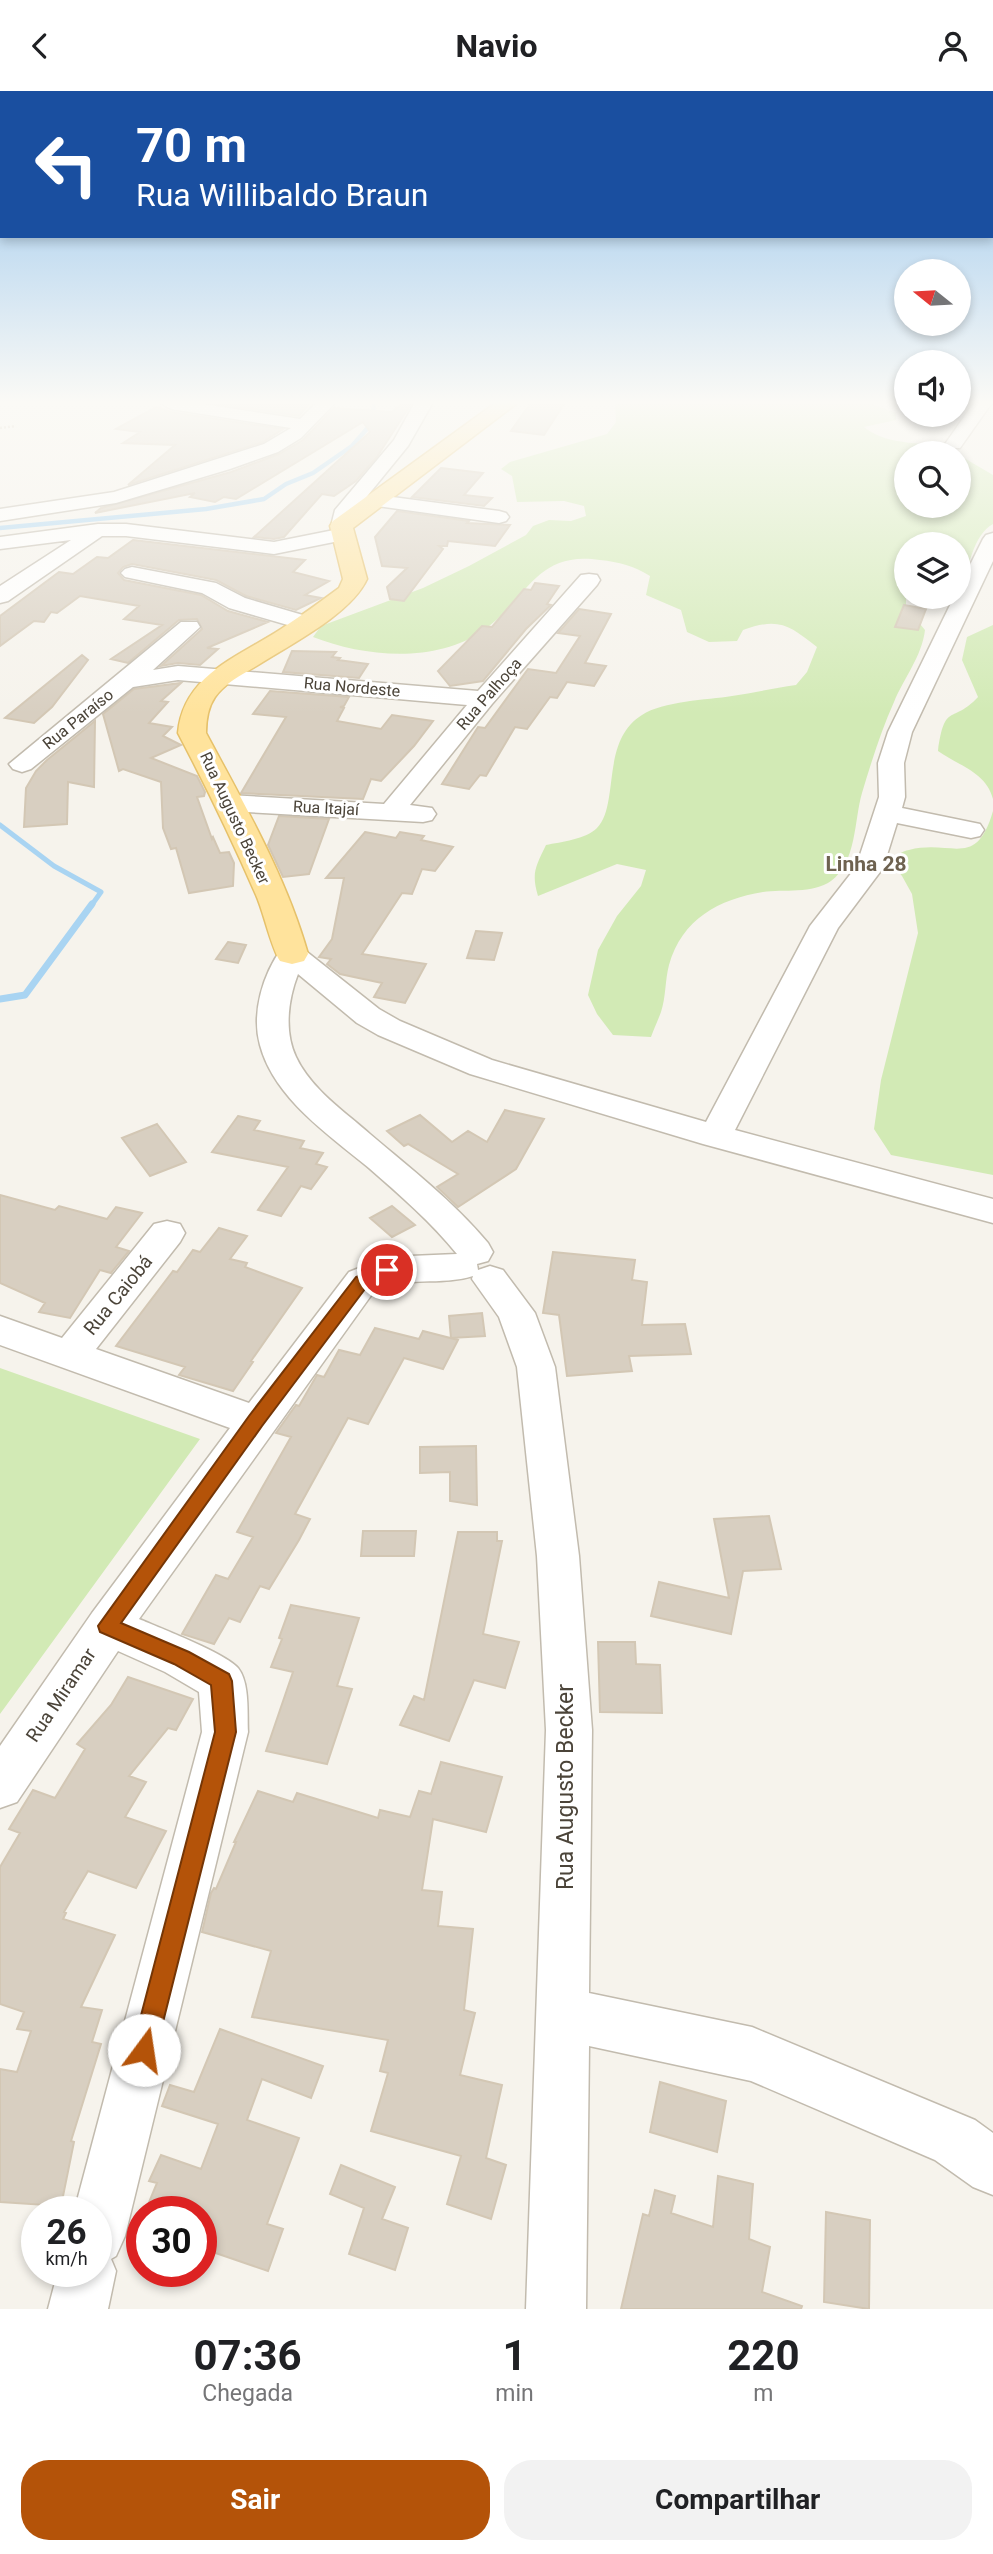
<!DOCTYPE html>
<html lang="pt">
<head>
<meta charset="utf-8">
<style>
	:root { --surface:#fff; --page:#f2f2f2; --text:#202124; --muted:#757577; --accent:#b45309 }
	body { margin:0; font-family:Roboto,sans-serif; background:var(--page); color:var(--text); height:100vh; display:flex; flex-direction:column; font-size:26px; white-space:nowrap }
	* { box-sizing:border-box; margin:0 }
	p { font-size:23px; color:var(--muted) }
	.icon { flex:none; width:38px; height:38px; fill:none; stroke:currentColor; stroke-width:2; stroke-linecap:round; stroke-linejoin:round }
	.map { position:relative; height:2218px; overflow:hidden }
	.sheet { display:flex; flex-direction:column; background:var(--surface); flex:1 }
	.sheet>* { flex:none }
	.top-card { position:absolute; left:0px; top:0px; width:994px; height:147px; box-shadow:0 4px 10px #0003; background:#1a4fa0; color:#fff; overflow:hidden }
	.needle { width:46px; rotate:288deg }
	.tools { position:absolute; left:894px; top:168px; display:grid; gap:14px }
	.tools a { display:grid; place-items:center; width:77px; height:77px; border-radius:50%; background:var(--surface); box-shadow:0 4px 10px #0003; font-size:35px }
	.speed { position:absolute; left:21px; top:2105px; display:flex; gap:14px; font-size:35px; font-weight:700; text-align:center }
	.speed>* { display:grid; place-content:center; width:91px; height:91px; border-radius:50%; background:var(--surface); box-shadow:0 4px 10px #0003; line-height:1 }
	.speed small { font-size:18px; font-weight:400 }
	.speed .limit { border:10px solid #d22; background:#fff; color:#111 }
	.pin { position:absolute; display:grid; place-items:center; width:60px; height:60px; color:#fff; margin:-30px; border:4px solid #fff; border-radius:50%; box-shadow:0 2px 7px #0007 }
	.me { position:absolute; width:77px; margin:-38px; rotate:14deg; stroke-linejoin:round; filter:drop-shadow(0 0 5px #0008) }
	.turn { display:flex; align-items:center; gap:24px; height:147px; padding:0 21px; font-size:32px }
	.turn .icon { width:91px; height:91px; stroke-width:2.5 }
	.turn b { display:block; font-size:49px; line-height:60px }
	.eta { display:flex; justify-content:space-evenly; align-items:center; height:119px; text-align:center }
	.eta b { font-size:42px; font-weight:700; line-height:49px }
	.action { display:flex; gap:14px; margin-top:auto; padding:14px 21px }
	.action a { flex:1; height:80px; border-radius:28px; background:var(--accent); color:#fff; font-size:28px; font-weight:700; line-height:80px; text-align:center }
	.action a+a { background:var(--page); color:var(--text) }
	header { display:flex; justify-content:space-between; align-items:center; height:91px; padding:0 21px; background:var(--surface); font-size:32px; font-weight:700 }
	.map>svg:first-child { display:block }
	.green { fill:#d2eab5 }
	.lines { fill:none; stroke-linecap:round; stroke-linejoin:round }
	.stream-far2 { stroke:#a9d4f2; stroke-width:4.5 }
	.stream-far1 { stroke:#a9d4f2; stroke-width:5 }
	.stream { stroke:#a9d4f2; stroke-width:7 }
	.building { fill:#d8cfc1; stroke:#d3c7b4; stroke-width:2 }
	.minor-casing { stroke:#c2bbae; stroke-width:3 }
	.major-casing { stroke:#e6c16a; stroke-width:3 }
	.path { stroke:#c4b79f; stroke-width:2.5; stroke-dasharray:2 2; stroke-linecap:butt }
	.minor { fill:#fff; fill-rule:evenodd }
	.major { fill:#ffe39c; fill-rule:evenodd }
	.route { fill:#b45309; stroke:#753606; stroke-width:2 }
	.labels { text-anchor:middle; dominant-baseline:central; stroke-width:6; stroke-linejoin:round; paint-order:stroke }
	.far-street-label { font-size:16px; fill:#4b4439; stroke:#fff }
	.street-label { font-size:19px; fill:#4b4439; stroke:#fff }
	.far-district-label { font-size:21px; font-weight:bold; fill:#6e6250; stroke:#fff }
	.near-street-label { font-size:23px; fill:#4b4439; stroke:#fff }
</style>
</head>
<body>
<header><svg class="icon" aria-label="back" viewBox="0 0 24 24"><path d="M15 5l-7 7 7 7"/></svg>Navio<svg class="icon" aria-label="person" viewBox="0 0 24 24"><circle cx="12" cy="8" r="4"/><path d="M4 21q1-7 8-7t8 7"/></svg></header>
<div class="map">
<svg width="993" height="2218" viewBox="0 0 993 2218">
	<rect width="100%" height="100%" fill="#f6f3ec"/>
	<path class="green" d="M615,313H872L896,322V329L864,336C891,358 926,347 955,362H906V415H959V364L993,384V433C973,444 969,476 962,497H959V453H906V516L925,539C922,565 904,587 894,611C881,640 871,672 862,702C854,729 857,771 831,790C813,803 783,798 763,801C719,808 682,828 669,874C665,889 666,906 661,921C658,929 654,938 651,946L613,944L597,923L588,904L598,859L617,825L641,795L646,779L617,773L538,805C531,782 536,775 546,754C561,751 586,748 597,737C620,713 600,650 642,624C663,610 707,609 732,605C753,602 774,597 796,594L807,581L817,556C789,534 779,526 743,539L737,550L709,551L687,541L681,519L646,504L650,485C634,475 619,471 600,469C536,459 527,508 484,539C436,573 364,566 313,546L321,535L423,497L469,475L526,444L533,435L549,429L571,430L586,425L584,415L564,410L517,411L512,385L501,378L510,371L607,343L616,331Z
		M993,534V708C986,681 959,675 938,660C945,610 952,634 978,606L962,569L967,546Z
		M993,720V1084L891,1064L874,1038L881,989L918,842L912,803L902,785L889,769C895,766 902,760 909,759C952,748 976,779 993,720Z
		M0,1277L200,1348L0,1623Z"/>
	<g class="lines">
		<path class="stream-far2" d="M0,437L206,418L264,408L286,393L313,382L352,355L372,332L374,313"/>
		<path class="stream-far1" d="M0,734L54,775L101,801L91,815"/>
		<path class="stream" d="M0,908L25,904L92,813"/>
	</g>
	<path class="building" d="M218,313H309L299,325Z
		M401,313H411L377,366L356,390L334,405L322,403L284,446L274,448L254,446L370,341L363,331L236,408L224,406L215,411L190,406L195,402L95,422L101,417L231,381L279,363L303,349L334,317L392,321Z
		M530,313H564L544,344L511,340Z
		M156,316L171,321L283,338L263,351L128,394L175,354L123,352L140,341L116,338Z
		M441,377L483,382L464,404L492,407L484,415L412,406Z
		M397,420L469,430L467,432L510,434L495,455L448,450L447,455H439L443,458L404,510L390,508L387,496L407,477L382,475L375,446Z
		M133,449L305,469L293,481L329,490L305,504L321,507L296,519L246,505L216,489L132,473L123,476L118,482L124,489L201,504L228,520L268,531L207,557L218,558L200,574L178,572L161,575L202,538L197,528L179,529L128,572L111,568L162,534L124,528L139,515L80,505L57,522L51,521L44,531L34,530L0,555V525L59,481L73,483L97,466L108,467Z
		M535,492L559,495L547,513L551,514L526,538L483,590L450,595L438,580L482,535L492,536L524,498L531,499Z
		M904,514L926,518L918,539L895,536Z
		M579,518L611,523L585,572L606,575L594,595L567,591L557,607L550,606L527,638L515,636L486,685L480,684L469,698L442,693L478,636L485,637L528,578L556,582L580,545L558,542Z
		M292,560L336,561L332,566L340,567L338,569L368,573L359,587L283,581Z
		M82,564L88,569L52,616L34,632L5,627Z
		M181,592L161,610L168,611L149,632L172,636L163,645L181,654L151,667L197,685L205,701L204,705L197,706L212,748L213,746L220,762L229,761L234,772L233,795L189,802L176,757L171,758L163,737L161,691L123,678L119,680L103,623L134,598Z
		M270,600L349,606L344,615L340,616L344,617L337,630L381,638L392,624L433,630L414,655L381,690L371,688L363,708L241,702L286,626L253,623Z
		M95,630L94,696L68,691L67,733L24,736L26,697L36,680L47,669Z
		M279,725L329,728L309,783L283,786L268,754Z
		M365,741L396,747L400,741L424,745L421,749L453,756L435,780L422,778L412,803L402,802L362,863L426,873L405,912L374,906L382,892L340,883L327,873L331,868L319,866L332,848L344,787H326Z
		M476,840L502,842L494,869L467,867Z
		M228,851L246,854L238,872L216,868Z
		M505,1019L544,1028L516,1078L458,1116L437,1096L458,1083L408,1053L404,1055L387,1040L420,1024L452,1051L468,1040L487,1051Z
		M238,1025L260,1030L254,1039L304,1050L300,1057L323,1062L316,1073L327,1076L311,1098L301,1095L281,1125L258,1119L288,1076L212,1061Z
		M157,1033L186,1071L150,1085L122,1047Z
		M0,1104L55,1119L59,1115L107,1128L116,1116L142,1122L116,1156L129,1160L111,1182L100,1179L70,1227L39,1221L45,1212L0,1192Z
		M392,1115L415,1134L392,1146L370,1127Z
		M219,1137L247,1145L230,1168L247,1172L245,1176L302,1197L251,1270L253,1271L233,1300L179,1284L185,1276L116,1255L173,1180L177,1181L193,1159L200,1161Z
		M553,1161L635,1169L632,1189L647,1191L642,1234L685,1233L691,1263L629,1265L632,1280L567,1285L559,1224L543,1222Z
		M482,1222L485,1245L451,1247L449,1225Z
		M375,1237L419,1248L423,1240L458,1249L443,1278L404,1267L368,1333L348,1327L295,1423L310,1428L299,1449L269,1498L260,1495L240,1531L229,1527L214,1553L182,1543L216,1484L228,1488L253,1446L237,1441L291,1346L276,1342L296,1314L299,1315L317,1284L324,1286L339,1259L360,1264Z
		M476,1355L477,1414L450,1410V1381L420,1382V1356Z
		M769,1425L781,1478L743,1480L731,1543L651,1525L659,1491L729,1507L714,1428Z
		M363,1440H416L414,1465H361Z
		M458,1441H497V1450H502L483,1543L519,1551L505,1597L474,1589L449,1650L400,1634L414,1605L424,1609Z
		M291,1514L359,1527L337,1595L352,1598L327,1673L266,1660L293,1581L271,1576L282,1548L279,1547Z
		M598,1551H635L636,1573L660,1574L662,1622L600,1621Z
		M128,1586L193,1608L176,1639L168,1637L129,1685L146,1691L125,1726L166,1740L136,1797L88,1780L64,1821L66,1822L63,1828L115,1844L81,1916L102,1919L92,1951L101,1953L71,2050L74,2051L61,2115L0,2111V1978L17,1981L31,1940L17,1938L24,1921L0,1913V1776L20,1742L9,1738L33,1699L55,1707L85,1658L77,1653L111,1614Z
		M441,1671L502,1686L486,1741L433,1728L422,1799L442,1801L438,1835L473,1838L464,1919L475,1922L460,1984L502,1994L486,2067L506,2074L491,2128L447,2113L461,2065L371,2040L388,1982L380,1980L388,1949L252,1926L271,1860L202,1841L211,1802L214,1797L216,1798L236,1751H234L258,1700L293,1711L297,1702L378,1727L380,1719L410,1726L419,1700L431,1703Z
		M220,1938L323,1975L311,2007L262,1988L247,2029L299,2047L267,2133L283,2138L268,2180L201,2157V2121H145L157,2092L149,2090L161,2064L201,2078L218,2033L162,2015L170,1994L194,2001Z
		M660,1991L726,2010L717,2061L650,2041Z
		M341,2074L395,2096L382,2128L408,2137L395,2179L349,2163L364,2117L330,2103Z
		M718,2085L753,2093L749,2148L770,2156L762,2201L802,2215L801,2218H621L643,2123L649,2125L655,2099L675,2105L671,2122L713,2136Z
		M826,2121L870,2129L869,2218L824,2211Z"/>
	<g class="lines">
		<g class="minor-casing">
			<path id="minor" d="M162,313H203L300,328L315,313H334L301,347L278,361L230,378L116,412L0,430V418L114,401L264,353L291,337L171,318Z
				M414,313H432L408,355L355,420L348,439L352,444L349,448L274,463L126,445H102L8,510L0,512V495L71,449L0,458V446L98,433H126L274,451L334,439L331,435L335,419L394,349Z
				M973,313H991L960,357H948L945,353Z
				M377,404L499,420L506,422L509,426L506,430L499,432L370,414L367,410Z
				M993,442V470L912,641L904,672L905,706L902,717L980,733L984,739L980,745L971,747L897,732L883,777L838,837L735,1039L993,1108V1132L703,1053L470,983L378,944L357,932L298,883C288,909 284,940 296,966C311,998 344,1020 370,1043C411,1078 453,1110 488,1152L493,1161L488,1170L477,1173L478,1179L490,1175L503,1179L535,1222L555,1276L579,1465L592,1639L589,1902L752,1936L975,2029L993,2042V2104L973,2096L935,2069L751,1990L589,1955L586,2218H526L546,1639L537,1465L517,1276L499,1226L472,1188L473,1185C441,1195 406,1185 375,1199L139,1528C160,1537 225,1562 238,1577C250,1592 247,1623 248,1641L125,2145L116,2165L111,2168L116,2180L108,2218H48L58,2180H96V2121H74L202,1641L199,1601L165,1581L118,1560L17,1711L0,1717V1655L92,1522L230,1337L0,1254V1225L62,1247L154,1133L167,1130L180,1133L185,1142L180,1151L96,1258L249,1312L349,1181L387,1166L457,1163C431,1131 400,1104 369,1077C329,1044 274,1007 260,954C251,922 263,883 282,857L292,854L302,857L379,918L400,930L492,969L706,1031L810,835L856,776L879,706L878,672L888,641L954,506H959V496L983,448L986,444Z
				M132,476L216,492L245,507L313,527L316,532L313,537L305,539L229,517L202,502L125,486L121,482L125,478Z
				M589,483L597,484L600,489L597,494L492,613L410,714L432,717L436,723L432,729L423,731L229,720L220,718L216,712L220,706L229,704L384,713L467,614L178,589L133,596L31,678L22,681L13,678L9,673L181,531H197L200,536L153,579L178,575L478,600L581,484Z"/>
		</g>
		<g class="major-casing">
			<path id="major" d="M494,313H516L353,437L367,488C351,523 291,553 258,574C243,583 226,591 215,606C208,616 206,630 206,642C244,713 286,785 308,863L304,870L292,873L280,870C271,856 264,822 256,804C232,749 206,695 178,642C183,584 238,566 281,538C301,525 320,511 339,497L343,488L330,435L333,430Z"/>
		</g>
		<path class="path" d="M0,337L16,335"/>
		<use href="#minor" class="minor"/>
		<use href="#major" class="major"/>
	</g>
	<linearGradient id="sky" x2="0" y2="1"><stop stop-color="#8fc1ec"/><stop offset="0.5" stop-color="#fbfaf6"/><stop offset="1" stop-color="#fbfaf6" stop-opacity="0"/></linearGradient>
	<rect width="993" height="623" fill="url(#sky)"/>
	<path class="route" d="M387,1173L393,1175L395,1179L393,1183L368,1194L262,1335L121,1532L189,1561L229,1583L232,1590L236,1641L156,1959L152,1968L144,1971L135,1968L132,1959L215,1641L211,1594L174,1573L100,1541L98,1535L249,1325L356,1186Z"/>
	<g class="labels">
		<g class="far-street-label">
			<text transform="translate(352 596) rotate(5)">Rua Nordeste</text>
			<text transform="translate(489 603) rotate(-49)">Rua Palhoça</text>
			<text transform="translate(78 628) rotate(-39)">Rua Paraíso</text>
			<text transform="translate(326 717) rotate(3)">Rua Itajaí</text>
			<text transform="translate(235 727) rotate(65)">Rua Augusto Becker</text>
		</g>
		<g class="street-label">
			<text transform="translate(118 1204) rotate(-51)">Rua Caiobá</text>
			<text transform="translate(61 1604) rotate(-56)">Rua Miramar</text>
		</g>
		<g class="far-district-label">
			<text x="866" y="773">Linha 28</text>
		</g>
		<g class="near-street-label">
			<text transform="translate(565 1696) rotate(-90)">Rua Augusto Becker</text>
		</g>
	</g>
</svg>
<div class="tools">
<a><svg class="needle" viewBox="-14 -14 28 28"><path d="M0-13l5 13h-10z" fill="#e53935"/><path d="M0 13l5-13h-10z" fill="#757577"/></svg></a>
<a><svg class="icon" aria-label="sound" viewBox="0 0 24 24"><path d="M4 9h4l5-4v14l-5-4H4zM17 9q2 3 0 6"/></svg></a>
<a><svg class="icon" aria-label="search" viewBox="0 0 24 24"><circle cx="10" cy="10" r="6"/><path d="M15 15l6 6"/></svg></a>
<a><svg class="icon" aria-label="layers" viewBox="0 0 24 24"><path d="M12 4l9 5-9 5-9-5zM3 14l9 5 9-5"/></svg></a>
</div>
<div class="speed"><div>26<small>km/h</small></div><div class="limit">30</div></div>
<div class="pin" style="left:387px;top:1179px;background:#d93025"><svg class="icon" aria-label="arrive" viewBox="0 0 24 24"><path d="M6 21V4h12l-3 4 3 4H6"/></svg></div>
<svg class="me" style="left:144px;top:1959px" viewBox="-20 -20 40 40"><circle r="19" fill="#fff"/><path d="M0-13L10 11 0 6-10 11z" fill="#b45309"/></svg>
<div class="top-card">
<div class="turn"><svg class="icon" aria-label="left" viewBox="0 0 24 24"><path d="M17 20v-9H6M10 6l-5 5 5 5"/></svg><div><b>70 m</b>Rua Willibaldo Braun</div></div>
</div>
</div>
<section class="sheet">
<div class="eta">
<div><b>07:36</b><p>Chegada</p></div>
<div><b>1</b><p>min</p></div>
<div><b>220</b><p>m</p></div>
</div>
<div class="action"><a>Sair</a><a>Compartilhar</a></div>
</section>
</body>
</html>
